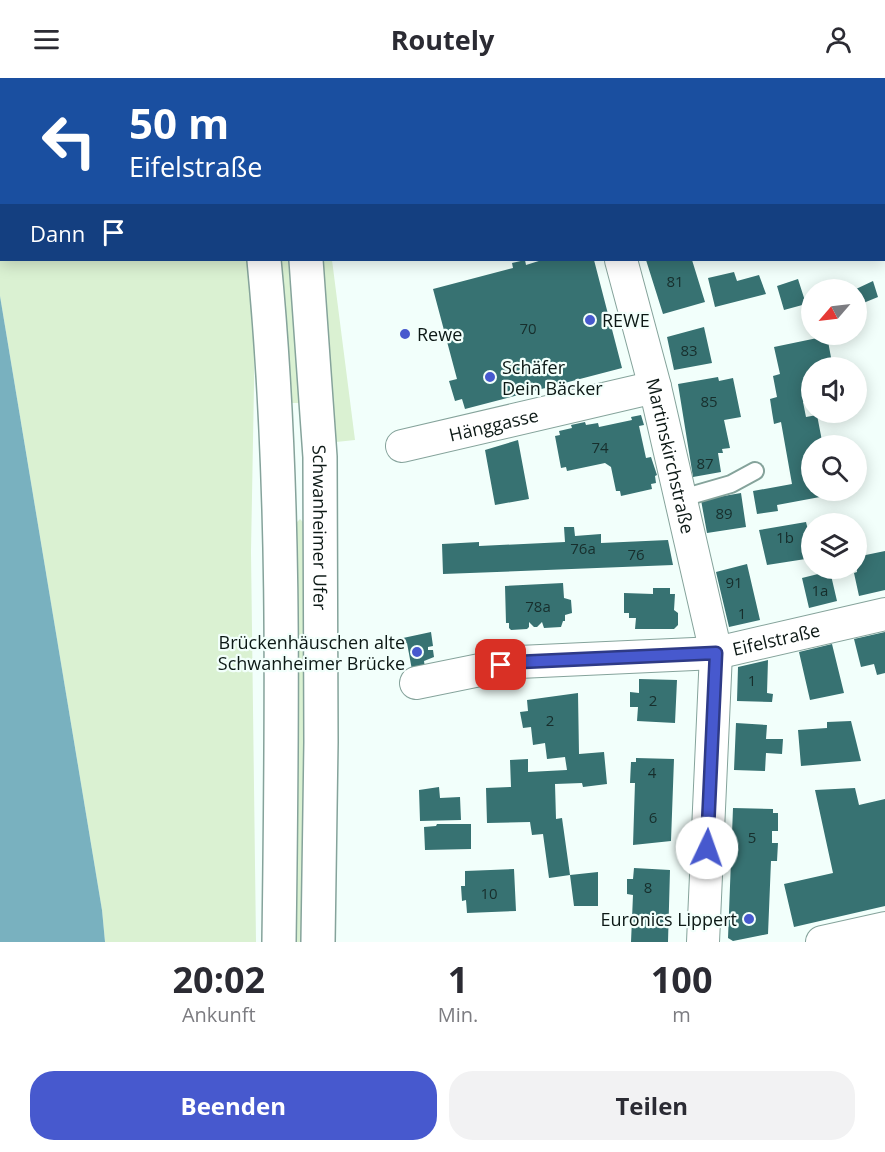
<!DOCTYPE html>
<html lang="de">
<head>
<meta charset="utf-8">
<style>
	:root { --surface:#fff; --page:#f2f2f3; --text:#2b2b33; --muted:#7c7c81; --accent:#4759ce }
	body { margin:0; font-family:"Open Sans",sans-serif; background:var(--page); color:var(--text); height:100vh; display:flex; flex-direction:column; font-size:22px; white-space:nowrap }
	* { box-sizing:border-box; margin:0 }
	p { font-size:20px; color:var(--muted) }
	.icon { flex:none; width:33px; height:33px; fill:none; stroke:currentColor; stroke-width:2; stroke-linecap:round; stroke-linejoin:round }
	.map { position:relative; height:864px; overflow:hidden }
	.sheet { display:flex; flex-direction:column; background:var(--surface); flex:1 }
	.sheet>* { flex:none }
	.banner { position:absolute; left:0px; top:0px; width:885px; height:183px; box-shadow:0 3px 15px #0003; background:#1a4fa0; color:#fff; overflow:hidden }
	.needle { width:39px; rotate:242deg }
	.controls { position:absolute; left:801px; top:201px; display:grid; gap:12px }
	.controls a { display:grid; place-items:center; width:66px; height:66px; border-radius:50%; background:var(--surface); box-shadow:0 3px 15px #0003; font-size:30px }
	.pin { position:absolute; display:grid; place-items:center; width:51px; height:51px; color:#fff; margin:-26px; border-radius:12px; box-shadow:0 3px 9px #0006 }
	.me { position:absolute; width:66px; margin:-33px; rotate:3deg; stroke-linejoin:round; filter:drop-shadow(0 0 4px #0008) }
	.turn { display:flex; align-items:center; gap:21px; height:126px; padding:0 30px; font-size:27px }
	.turn .icon { width:78px; height:78px; stroke-width:2.5 }
	.turn b { display:block; font-size:42px; line-height:51px }
	.then { display:flex; align-items:center; height:57px; padding:0 30px; background:#0003; gap:12px; font-size:22px }
	.eta { display:flex; justify-content:space-evenly; align-items:center; height:102px; text-align:center }
	.eta b { font-size:36px; font-weight:700; line-height:42px }
	.primary-button { display:flex; gap:12px; margin-top:auto; padding:12px 30px }
	.primary-button a { flex:1; height:69px; border-radius:24px; background:var(--accent); color:#fff; font-size:24px; font-weight:700; line-height:69px; text-align:center }
	.primary-button a+a { background:var(--page); color:var(--text) }
	header { display:flex; justify-content:space-between; align-items:center; height:78px; padding:0 30px; background:var(--surface); font-size:27px; font-weight:700 }
	.map>svg:first-child { display:block }
	.green { fill:#daf1d2 }
	.water { fill:#79b1bf }
	.building { fill:#377272 }
	.lines { fill:none; stroke-linecap:round; stroke-linejoin:round }
	.service-casing { stroke:#85a39b; stroke-width:20 }
	.minor-casing { stroke:#85a39b; stroke-width:34 }
	.secondary-casing { stroke:#85a39b; stroke-width:36 }
	.service { stroke:#fff; stroke-width:16 }
	.minor { stroke:#fff; stroke-width:32 }
	.secondary { stroke:#fff; stroke-width:33 }
	.route-casing { stroke:#2e3a86; stroke-width:15 }
	.route { stroke:#4759ce; stroke-width:10 }
	.poi-dot { fill:#4759ce; stroke:#f2fffb; stroke-width:2 }
	.labels { text-anchor:middle; dominant-baseline:central; stroke-width:4.5; stroke-linejoin:round; paint-order:stroke }
	.number-label { font-size:15px; fill:#172e2c }
	.poi-label { font-size:18px; fill:#0c1815; stroke:#f2fffb; text-anchor:start }
	.street-label { font-size:18px; fill:#0c1815; stroke:#f2fffb }
</style>
</head>
<body>
<header><svg class="icon" aria-label="menu" viewBox="0 0 24 24"><path d="M4 6h16M4 12h16M4 18h16"/></svg>Routely<svg class="icon" aria-label="person" viewBox="0 0 24 24"><circle cx="12" cy="8" r="4"/><path d="M4 21q1-7 8-7t8 7"/></svg></header>
<div class="map">
<svg width="885" height="864" viewBox="0 0 885 864">
	<rect width="100%" height="100%" fill="#f2fffb"/>
	<path class="green" d="M0,0H233V1L2,2V182H254L256,195L251,474L256,864H105L102,832L0,218Z
		M281,182H288L300,325H291Z
		M322,182H332L355,362L336,364Z
		M300,441L303,444L305,455L306,864H296L298,567L296,455L297,444Z"/>
	<path class="water" d="M0,218L102,832L105,864H0Z"/>
	<path class="building" d="M525,182L526,187L542,182H594L622,290L465,331L462,321L455,323L449,303L457,301L433,211L513,190L512,185Z
		M646,182H692L705,224L663,236Z
		M734,194L737,203L759,197L766,216L715,229L708,200Z
		M798,201L806,226L784,232L777,208Z
		M873,203L878,219L856,228V211Z
		M704,249L712,285L674,292L667,259Z
		M827,258L833,290H812V312L807,314L808,322L803,324L806,339L817,337L823,368H812V412H819L820,419L777,427L778,433L757,436L753,413L792,406L781,344L774,346L772,334L770,321L777,319L773,298L780,296L774,269Z
		M718,299L719,303L733,300L741,339L724,342L730,370L722,371L723,375H718L721,394L693,399L678,306Z
		M641,337L644,347L639,348L646,380L651,379L657,397L655,398L656,405L651,406L652,411L621,418L620,413H616L611,389L605,385L567,393L566,389L561,390L555,358L560,357L559,353L572,350L571,347L585,344L586,347L598,345L599,349L632,342L631,339Z
		M518,362L529,421L495,427L485,372Z
		M741,415L746,449L707,455L701,422Z
		M806,444L812,468V480L767,487L759,452Z
		M564,449H574L575,458L601,456V465L668,462L673,487L443,496L442,466L479,464V468L565,464Z
		M885,473V512L859,518L854,495L857,494L856,479Z
		M747,486L760,542L729,549L716,494Z
		M830,493L837,523L809,530L802,500Z
		M563,505L564,520L571,522L572,535L565,537V543H563L561,549L544,550L542,544L537,549H534L529,544V549L527,551L511,552L509,550V545H506L505,508Z
		M653,510H670V516H675L674,532L678,535V547L674,551H635L636,540H629V535H624V515L653,516Z
		M431,554L433,568L428,569V572H433L434,579L424,583L425,590L412,592L407,565L403,566V560Z
		M885,554V595L877,597L874,586L861,589L854,561Z
		M832,566L844,615L810,622L799,574Z
		M768,582L767,615L773,616L772,624L737,623L738,589Z
		M639,601L677,602L675,645L637,643L638,629H630V614L639,615Z
		M578,615L579,676L604,674L607,706L583,709L582,705L555,706L556,741L562,740L570,797L549,800L543,756L532,757L530,744L487,745L486,710L511,709L510,682L528,681V694L567,692L565,679L547,681L545,665L533,667L531,649L523,650L520,634L528,633L527,622Z
		M851,643L861,683L801,688L798,652L827,650V644Z
		M736,645L767,647L766,661H783L782,676L766,675L765,693L734,692Z
		M636,680L674,681L671,763L633,767L635,705H630L631,684H636Z
		M439,709L440,720L460,719L461,742L420,743L419,712Z
		M855,710L859,727L885,721V828L794,849L784,806L833,795L815,712Z
		M733,730L773,731V735H778V753H772V765H778L777,783H771L768,856L733,863L728,860Z
		M437,746H471V771L425,772L424,749L436,748Z
		M634,790L670,792L668,864H631L633,817L627,816V801H633Z
		M514,791L516,833L467,835L466,822L462,823L461,808H465V793Z
		M598,794V828H574L570,797Z"/>
	<g class="lines">
		<g class="service-casing">
			<path id="service" d="M679,421L731,406L755,393"/>
		</g>
		<g class="minor-casing">
			<g id="minor">
				<path d="M566,0L567,2"/>
				<path d="M595,2L600,0"/>
				<path id="s1" d="M621,182L655,309L716,575L703,864"/>
				<path id="s2" d="M402,368L655,309"/>
				<path id="s3" d="M416,605L519,584L716,575L885,536"/>
				<path d="M822,864L885,850"/>
			</g>
		</g>
		<g class="secondary-casing">
			<g id="secondary">
				<path d="M246,0V2"/>
				<path d="M286,0V2"/>
				<path d="M264,182C286,408 282,637 279,864"/>
				<path id="s4" d="M306,182L320,379L321,664L318,864"/>
			</g>
		</g>
		<use href="#service" class="service"/>
		<use href="#minor" class="minor"/>
		<use href="#secondary" class="secondary"/>
	</g>
	<g class="lines">
		<g class="route-casing">
			<path id="route" d="M501,587L519,584L716,575L707,770"/>
		</g>
		<use href="#route" class="route"/>
	</g>
	<g class="poi-dot">
		<circle cx="590" cy="242" r="6"/>
		<circle cx="405" cy="256" r="6"/>
		<circle cx="490" cy="299" r="6"/>
		<circle cx="417" cy="574" r="6"/>
		<circle cx="749" cy="841" r="6"/>
	</g>
	<g class="labels">
		<g class="number-label">
			<text x="675" y="203">81</text>
			<text x="528" y="250">70</text>
			<text x="689" y="272">83</text>
			<text x="709" y="323">85</text>
			<text x="600" y="369">74</text>
			<text x="705" y="385">87</text>
			<text x="724" y="435">89</text>
			<text x="785" y="459">1b</text>
			<text x="583" y="470">76a</text>
			<text x="636" y="476">76</text>
			<text x="734" y="504">91</text>
			<text x="820" y="512">1a</text>
			<text x="538" y="528">78a</text>
			<text x="742" y="535">1</text>
			<text x="752" y="602">1</text>
			<text x="653" y="622">2</text>
			<text x="550" y="642">2</text>
			<text x="652" y="694">4</text>
			<text x="653" y="739">6</text>
			<text x="752" y="759">5</text>
			<text x="648" y="809">8</text>
			<text x="489" y="815">10</text>
		</g>
		<g class="poi-label">
			<text x="602" y="242">REWE</text>
			<text x="417" y="256">Rewe</text>
			<text x="502" y="289">Schäfer<tspan x="502" dy="21">Dein Bäcker</tspan></text>
			<text x="405" y="564" text-anchor="end">Brückenhäuschen alte<tspan x="405" dy="21">Schwanheimer Brücke</tspan></text>
			<text x="737" y="841" text-anchor="end">Euronics Lippert</text>
		</g>
		<g class="street-label">
			<text stroke="none"><textPath href="#s2" startOffset="94">Hänggasse</textPath></text>
			<text stroke="none"><textPath href="#s1" startOffset="202">Martinskirchstraße</textPath></text>
			<text stroke="none"><textPath href="#s4" startOffset="268">Schwanheimer Ufer</textPath></text>
			<text stroke="none"><textPath href="#s3" startOffset="364">Eifelstraße</textPath></text>
		</g>
	</g>
</svg>
<div class="controls">
<a><svg class="needle" viewBox="-14 -14 28 28"><path d="M0-13l5 13h-10z" fill="#e53935"/><path d="M0 13l5-13h-10z" fill="#7c7c81"/></svg></a>
<a><svg class="icon" aria-label="sound" viewBox="0 0 24 24"><path d="M4 9h4l5-4v14l-5-4H4zM17 9q2 3 0 6"/></svg></a>
<a><svg class="icon" aria-label="search" viewBox="0 0 24 24"><circle cx="10" cy="10" r="6"/><path d="M15 15l6 6"/></svg></a>
<a><svg class="icon" aria-label="layers" viewBox="0 0 24 24"><path d="M12 4l9 5-9 5-9-5zM3 14l9 5 9-5"/></svg></a>
</div>
<div class="pin" style="left:501px;top:587px;background:#d93025"><svg class="icon" aria-label="arrive" viewBox="0 0 24 24"><path d="M6 21V4h12l-3 4 3 4H6"/></svg></div>
<svg class="me" style="left:707px;top:770px" viewBox="-20 -20 40 40"><circle r="19" fill="#fff"/><path d="M0-13L10 11 0 6-10 11z" fill="#4759ce"/></svg>
<div class="banner">
<div class="turn"><svg class="icon" aria-label="left" viewBox="0 0 24 24"><path d="M17 20v-9H6M10 6l-5 5 5 5"/></svg><div><b>50 m</b>Eifelstraße</div></div>
<div class="then">Dann<svg class="icon" aria-label="arrive" viewBox="0 0 24 24"><path d="M6 21V4h12l-3 4 3 4H6"/></svg></div>
</div>
</div>
<section class="sheet">
<div class="eta">
<div><b>20:02</b><p>Ankunft</p></div>
<div><b>1</b><p>Min.</p></div>
<div><b>100</b><p>m</p></div>
</div>
<div class="primary-button"><a>Beenden</a><a>Teilen</a></div>
</section>
</body>
</html>
